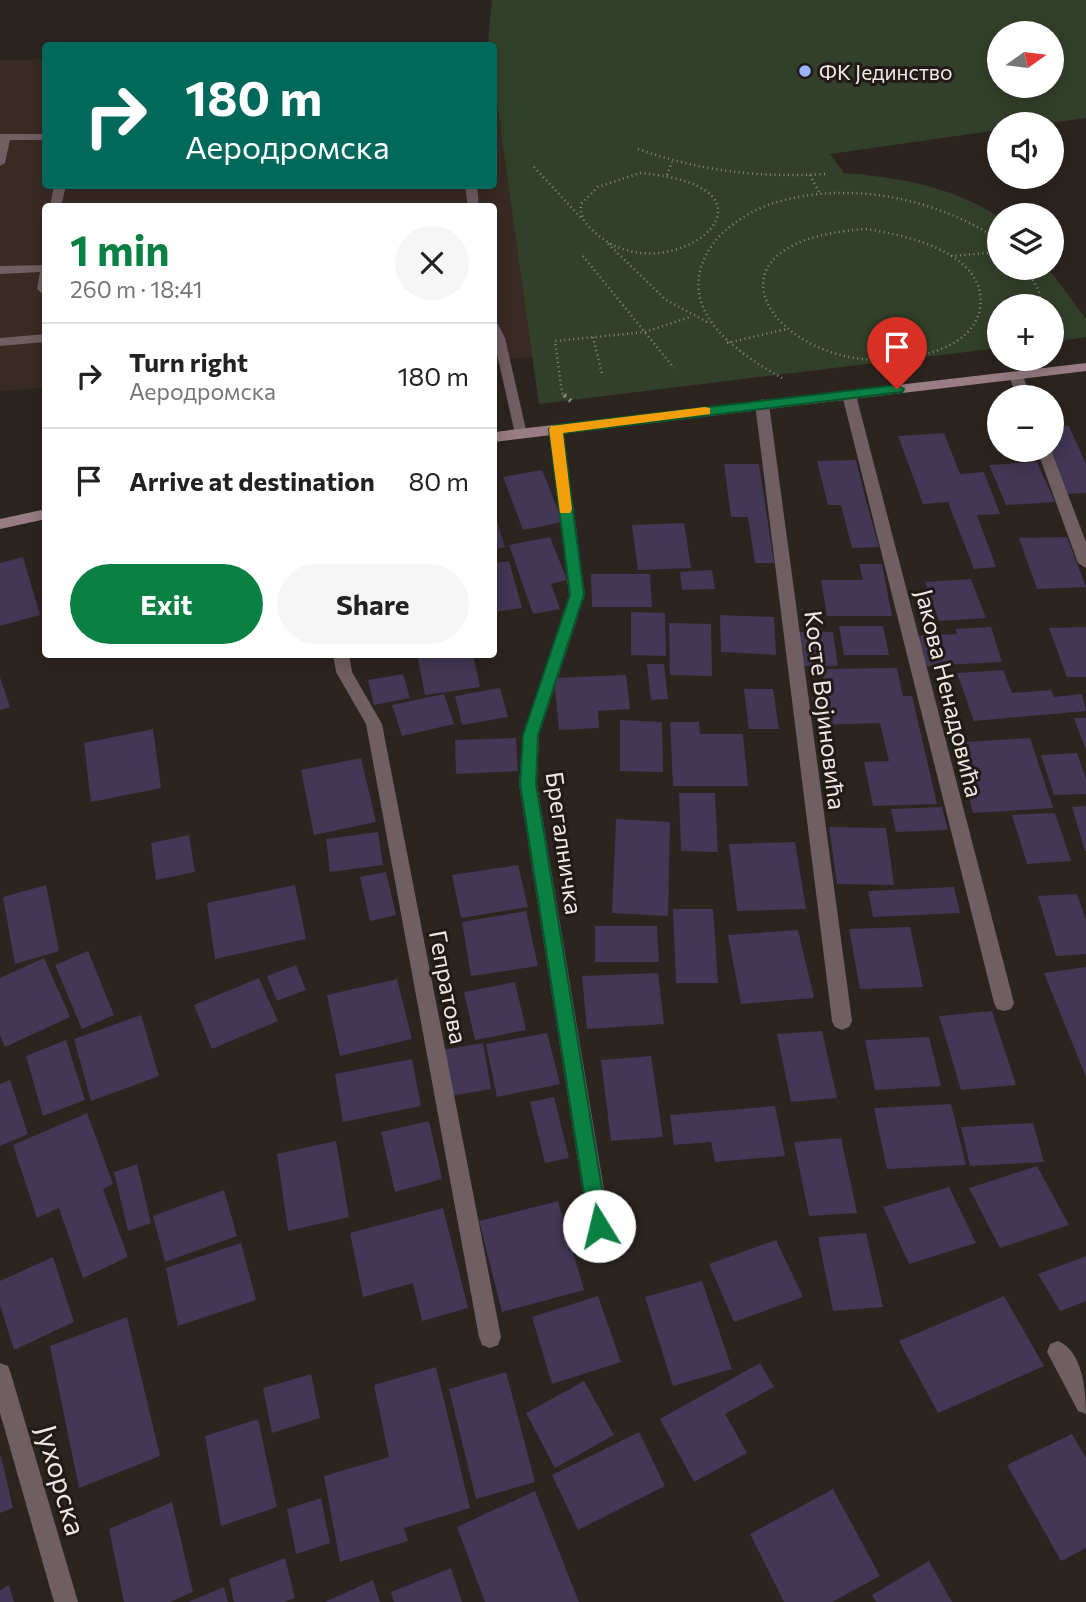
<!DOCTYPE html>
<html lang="en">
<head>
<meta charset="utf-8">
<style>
	:root { --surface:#fff; --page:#f6f6f6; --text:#222; --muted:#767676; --line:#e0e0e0; --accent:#0b8043 }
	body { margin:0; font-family:Commissioner,sans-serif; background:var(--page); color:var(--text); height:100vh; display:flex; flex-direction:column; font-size:26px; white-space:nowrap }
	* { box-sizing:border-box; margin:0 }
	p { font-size:23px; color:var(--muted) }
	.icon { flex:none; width:38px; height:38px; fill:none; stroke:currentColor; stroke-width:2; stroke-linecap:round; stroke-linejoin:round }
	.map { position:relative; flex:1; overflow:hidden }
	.drawer { position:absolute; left:42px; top:203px; width:455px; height:455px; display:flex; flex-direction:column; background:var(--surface); border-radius:7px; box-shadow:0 4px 18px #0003 }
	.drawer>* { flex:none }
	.top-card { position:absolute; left:42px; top:42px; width:455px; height:147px; border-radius:7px; box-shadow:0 4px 18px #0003; background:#00695c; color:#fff; overflow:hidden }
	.needle { width:46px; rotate:76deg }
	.controls { position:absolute; left:987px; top:21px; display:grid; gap:14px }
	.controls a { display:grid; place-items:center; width:77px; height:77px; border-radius:50%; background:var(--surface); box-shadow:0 4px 18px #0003; font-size:35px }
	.pin { position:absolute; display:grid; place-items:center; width:60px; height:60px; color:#fff; margin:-72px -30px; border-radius:50% 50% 50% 0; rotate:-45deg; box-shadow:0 0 7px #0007 }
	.pin .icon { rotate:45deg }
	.me { position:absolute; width:77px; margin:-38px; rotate:351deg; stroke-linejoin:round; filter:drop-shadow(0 0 5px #0008) }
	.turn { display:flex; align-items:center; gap:24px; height:147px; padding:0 28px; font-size:32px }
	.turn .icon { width:91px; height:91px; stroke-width:2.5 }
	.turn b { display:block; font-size:49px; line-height:60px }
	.round { display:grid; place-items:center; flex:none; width:74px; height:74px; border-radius:37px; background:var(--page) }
	.overview { display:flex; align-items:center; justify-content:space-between; height:119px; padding:0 28px }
	h1 { font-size:42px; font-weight:700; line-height:52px; color:var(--accent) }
	.cta { display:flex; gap:14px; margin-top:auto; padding:14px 28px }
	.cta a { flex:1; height:80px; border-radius:42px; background:var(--accent); color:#fff; font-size:28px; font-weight:700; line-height:80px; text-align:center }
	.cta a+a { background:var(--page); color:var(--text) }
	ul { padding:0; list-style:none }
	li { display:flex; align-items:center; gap:21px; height:105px; padding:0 28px; border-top:2px solid var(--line) }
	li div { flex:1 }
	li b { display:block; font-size:26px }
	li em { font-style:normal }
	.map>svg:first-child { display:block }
	.built { fill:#382b23 }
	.green { fill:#324029; fill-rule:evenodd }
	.building { fill:#423754 }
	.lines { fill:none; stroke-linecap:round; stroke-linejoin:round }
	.path-far1 { stroke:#8d8783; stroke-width:2.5; stroke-dasharray:1 3.5; stroke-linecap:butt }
	.path { stroke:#8d8783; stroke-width:4.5; stroke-dasharray:2 5; stroke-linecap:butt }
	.lane { fill:#6f5e62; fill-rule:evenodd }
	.street { fill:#6f5e62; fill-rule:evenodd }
	.secondary { fill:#987d84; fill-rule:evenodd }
	.route { fill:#0b8043; stroke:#07532c; stroke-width:2 }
	.slow { fill:#f59e0b }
	.poi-dot { fill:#9cb4fd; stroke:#221a16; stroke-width:2.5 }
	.labels { text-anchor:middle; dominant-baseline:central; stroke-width:6; stroke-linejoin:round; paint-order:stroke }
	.far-poi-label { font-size:21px; fill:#ece7e4; stroke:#221a16; text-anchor:start }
	.street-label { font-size:24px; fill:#ece7e4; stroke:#221a16 }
	.near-street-label { font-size:28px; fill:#ece7e4; stroke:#221a16 }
</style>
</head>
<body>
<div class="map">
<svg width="1086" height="1602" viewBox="0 0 1086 1602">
	<rect width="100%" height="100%" fill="#2c241f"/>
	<path class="built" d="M45,59L46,186H494V82L533,357L494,360V206H46L45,388L0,391V60Z"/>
	<path class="green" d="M492,0H1086V118L1042,124H999V130L830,154L844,173C897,177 954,187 999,217V268H1048L1086,319V337L1052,342V306H999V348L539,404L494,82V46L488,45V42ZM999,33H1052V86H999Z"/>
	<path class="building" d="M1069,426L1086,464V493L1067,494L1048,450H1052V427Z
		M944,433L960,474L984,472L1000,514L977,515L996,567L974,569L948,502L923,504L898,436Z
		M856,460L867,504L879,547L852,548L841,505H828L817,461Z
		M1037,462L1055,502L1006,505L989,465Z
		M724,464H759L774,563H755L748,517H731Z
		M542,470L563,522L523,530L503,477Z
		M494,511L505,547L494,549Z
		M684,523L691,568L638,570L632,525Z
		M550,537L567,580L551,584L560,609L533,614L509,545Z
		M1067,537L1086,587L1037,589L1019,538Z
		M23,557L40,615L0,626V563Z
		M509,561L522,608L494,612V563Z
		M859,564H882L892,616H827L821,580H863Z
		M712,570L715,589L682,590L680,572Z
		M591,574H650L652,607H592Z
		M971,579L986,618L939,621L925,582Z
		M631,612L665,613L666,656L631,655Z
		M720,615L774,617L776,655L721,652Z
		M669,623L711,624L712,676L670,675Z
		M839,626H883L889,655H844Z
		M991,627L1002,662L924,666L915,636L957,634L955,629Z
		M1086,627V677H1067L1049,628Z
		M798,632H833L838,666H803Z
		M417,654H473L480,687L425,695Z
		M647,664H664L668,699L651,700Z
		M897,668L903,696H912L937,804L873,806L864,762L889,761L880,723L817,725L812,698H827L822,669Z
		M1003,670L1012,693L1051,690L1054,697L1082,694L1086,711L974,721L957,673Z
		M403,674L410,698L374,705L368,680Z
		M626,675L630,709L598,711L599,728L559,730L554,678Z
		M0,677L10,707L0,710Z
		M500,688L508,717L462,725L455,696Z
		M744,689H773L779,729H749Z
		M444,694L454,724L402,736L392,705Z
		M1074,718H1086V750Z
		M620,720L662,722L663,772L620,771Z
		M670,722H699L700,734H743L748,786H673Z
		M153,729L161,788L91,802L84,743Z
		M516,738L518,771L456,774L455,740Z
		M1030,738L1053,808L973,813L968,793L980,792L965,742Z
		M1077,753L1086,779V794L1054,795L1041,755Z
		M361,758L376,822L314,835L301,770Z
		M679,793H715L718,852L681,851Z
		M1086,806V851H1085L1072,807Z
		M942,807L948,830L896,832L891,809Z
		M1055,813L1071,861L1027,864L1012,815Z
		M616,819L670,822L668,916L612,913Z
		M829,827L886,828L894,885L837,884Z
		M378,832L383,865L330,872L326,839Z
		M189,835L195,872L156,880L151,843Z
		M795,842L806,909L737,911L729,844Z
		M518,865L528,907L461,918L452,875Z
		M386,872L396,915L370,921L360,877Z
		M46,885L59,951L15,964L3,897Z
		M295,885L306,939L215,959L207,903Z
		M954,887L960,913L873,917L868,891Z
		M1077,894L1086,920V954L1056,956L1038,896Z
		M673,909H713L718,983H676Z
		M526,911L538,966L471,976L462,922Z
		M595,926H657L659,962H595Z
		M910,927L923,987L860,989L849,929Z
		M798,930L814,998L741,1004L728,935Z
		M88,951L114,1015L82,1029L55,965Z
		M44,958L70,1017L5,1047L0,1035V978Z
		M296,965L306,990L277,1001L267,976Z
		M1086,967V1077L1044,973Z
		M658,973L664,1024L587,1029L582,976Z
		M259,978L278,1021L212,1049L194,1005Z
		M397,979L412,1039L340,1056L327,995Z
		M515,982L526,1030L475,1040L464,992Z
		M992,1011L1016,1085L961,1090L939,1016Z
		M141,1015L159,1076L91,1101L74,1039Z
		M822,1031L837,1098L791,1102L777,1034Z
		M547,1033L560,1084L497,1097L486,1044Z
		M929,1037L941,1086L875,1090L865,1040Z
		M66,1040L85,1100L43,1116L26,1056Z
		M483,1043L491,1089L450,1096L442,1050Z
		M651,1056L663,1137L611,1141L601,1060Z
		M412,1059L421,1106L343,1122L335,1074Z
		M10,1080L28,1134L0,1146V1084Z
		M554,1097L569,1158L545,1163L530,1102Z
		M951,1104L966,1165L887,1169L874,1108Z
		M775,1106L785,1156L715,1162L711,1142L674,1145L670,1115Z
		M87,1113L113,1184L103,1189L128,1257L83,1278L59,1208L37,1218L13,1145Z
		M429,1121L442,1179L395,1192L381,1132Z
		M1033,1123L1044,1162L970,1166L961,1127Z
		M841,1138L857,1213L809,1216L794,1142Z
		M336,1141L349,1217L288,1231L277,1154Z
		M137,1164L151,1223L128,1231L114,1172Z
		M1037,1166L1069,1225L1000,1248L969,1188Z
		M949,1187L976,1243L909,1264L883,1207Z
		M224,1190L237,1236L165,1262L153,1216Z
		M558,1201L584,1290L502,1312L479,1221Z
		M443,1208L468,1308L422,1321L413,1283L363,1297L350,1233Z
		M866,1233L883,1307L833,1311L818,1237Z
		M776,1240L803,1297L734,1322L709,1264Z
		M241,1243L256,1300L178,1326L166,1268Z
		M1086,1256V1301L1060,1311L1038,1274Z
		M53,1257L74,1322L14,1350L0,1305V1281Z
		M702,1281L732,1369L673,1386L645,1297Z
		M598,1296L621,1362L552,1384L532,1317Z
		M1004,1296L1044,1366L938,1413L899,1341Z
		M127,1317L160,1456L79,1488L50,1346Z
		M760,1363L774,1387L725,1414L747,1453L694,1482L660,1419Z
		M436,1367L470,1508L404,1528L408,1541L340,1562L324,1476L389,1457L374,1385Z
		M506,1372L535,1482L476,1499L449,1389Z
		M311,1374L320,1418L272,1433L263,1388Z
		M584,1381L614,1435L555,1468L526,1413Z
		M258,1419L277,1507L221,1526L205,1436Z
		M639,1432L665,1486L578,1530L552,1475Z
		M1072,1434L1086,1458V1548L1061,1561L1007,1465Z
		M1,1456L13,1508L0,1513V1457Z
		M833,1489L880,1576L832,1602H784L750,1534Z
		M535,1491L579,1602H485L457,1527Z
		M321,1498L330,1543L296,1554L287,1509Z
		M172,1502L193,1592L170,1602H124L109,1529Z
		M285,1558L295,1598L284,1602H234L229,1579Z
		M929,1561L952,1602H876L872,1595Z
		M451,1568L462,1602H394L391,1592Z
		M373,1580L380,1602H325Z
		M9,1585L14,1602H0V1590Z
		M224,1587L228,1602H188Z"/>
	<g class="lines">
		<path class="path-far1" d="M638,149C699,171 760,178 825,174
			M534,167L583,220
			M640,173C804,187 670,296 598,235C587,226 580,219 581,204L598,187Z
			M667,175L672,162
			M810,175L819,192
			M866,229C906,235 989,253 980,309C975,334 952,346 930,353C793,395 668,242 866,229Z
			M608,244L666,300L709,323
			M583,256L674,368
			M951,256L999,252
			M1026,268L1039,291L1040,306
			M593,337L602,374
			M727,343L787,329
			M782,378C733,351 669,305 713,244C727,225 752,210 774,203C848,180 936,198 999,240
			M566,397L562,393L555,341L645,332L690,317"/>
		<path class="path" d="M564,395L573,403"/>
		<path class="lane" d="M0,134H46V140H10L5,163L0,166Z
			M54,186H66L61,206H50Z
			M465,186H477L479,206H468Z
			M46,265V297L37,289L40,272L0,274V266Z
			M494,323L498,324L505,338L527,434L521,438L515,434L494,341Z
			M46,334V342L0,346V338Z"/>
		<path class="street" d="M1016,372L1023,376L1031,397H1017L1009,376Z
			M849,391L856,395L1014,1003L1011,1009L1004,1011L997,1009L994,1003L842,395Z
			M762,399L769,404L852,1021L849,1027L842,1030L835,1027L832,1021L755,404Z
			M556,424L563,429L585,595L539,735L537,784L610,1226L606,1233L599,1236L592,1233L588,1226L519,784L523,735L569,595L549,429Z
			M1037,450H1051L1086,542V568L1078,563Z
			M333,654H349L352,672L382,724L501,1337L498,1345L490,1348L482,1345L479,1337L366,724L336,672Z
			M1058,1341C1083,1351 1086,1391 1086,1414L1078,1411L1047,1352L1050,1344Z
			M0,1363L8,1366L11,1374L78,1602H54L0,1413Z"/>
		<path class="secondary" d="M1086,363V371L494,442V432Z
			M46,509V519L0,529V519Z"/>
	</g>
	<path class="route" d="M897,385L904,389L902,392L563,433L584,595L538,735L536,784L608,1226L606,1232L599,1235L592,1232L589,1226L520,784L523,735L570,595L549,429L556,425Z"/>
	<path class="slow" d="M705,407L710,408V414L563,433L572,509L570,513H560L549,429L551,426Z"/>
	<circle class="poi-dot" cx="805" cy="71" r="7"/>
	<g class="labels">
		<g class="far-poi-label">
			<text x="819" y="71">ФК Јединство</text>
		</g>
		<g class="street-label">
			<text transform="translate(950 693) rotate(76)">Јакова Ненадовића</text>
			<text transform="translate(826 710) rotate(83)">Косте Војиновића</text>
			<text transform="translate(565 843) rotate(82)">Брегалничка</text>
			<text transform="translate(449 987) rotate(79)">Гепратова</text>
		</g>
		<g class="near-street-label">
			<text transform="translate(62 1480) rotate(74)">Јухорска</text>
		</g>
	</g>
</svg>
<div class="controls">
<a><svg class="needle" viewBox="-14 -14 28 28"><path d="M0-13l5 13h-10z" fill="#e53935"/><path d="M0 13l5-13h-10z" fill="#767676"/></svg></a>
<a><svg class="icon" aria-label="sound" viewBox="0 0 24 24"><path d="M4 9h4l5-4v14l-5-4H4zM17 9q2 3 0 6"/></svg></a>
<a><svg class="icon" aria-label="layers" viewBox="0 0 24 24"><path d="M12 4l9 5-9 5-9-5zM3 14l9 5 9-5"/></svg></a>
<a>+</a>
<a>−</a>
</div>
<div class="pin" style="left:897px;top:389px;background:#d93025"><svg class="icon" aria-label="arrive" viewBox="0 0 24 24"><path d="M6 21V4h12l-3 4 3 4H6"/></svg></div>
<svg class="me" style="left:599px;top:1226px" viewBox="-20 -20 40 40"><circle r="19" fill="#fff"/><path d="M0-13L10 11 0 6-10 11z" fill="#0b8043"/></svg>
<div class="top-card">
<div class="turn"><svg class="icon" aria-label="right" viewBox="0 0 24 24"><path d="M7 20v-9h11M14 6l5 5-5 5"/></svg><div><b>180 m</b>Аеродромска</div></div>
</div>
<section class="drawer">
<div class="overview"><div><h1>1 min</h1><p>260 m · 18:41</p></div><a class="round"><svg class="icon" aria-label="close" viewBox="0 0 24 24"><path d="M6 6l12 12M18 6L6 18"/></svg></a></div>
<ul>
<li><svg class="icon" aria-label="right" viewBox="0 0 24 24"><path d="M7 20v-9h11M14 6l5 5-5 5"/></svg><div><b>Turn right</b><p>Аеродромска</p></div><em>180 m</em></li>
<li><svg class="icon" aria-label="arrive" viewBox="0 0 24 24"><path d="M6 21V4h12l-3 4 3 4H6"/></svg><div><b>Arrive at destination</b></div><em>80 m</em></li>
</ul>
<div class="cta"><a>Exit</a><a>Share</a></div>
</section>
</div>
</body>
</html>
